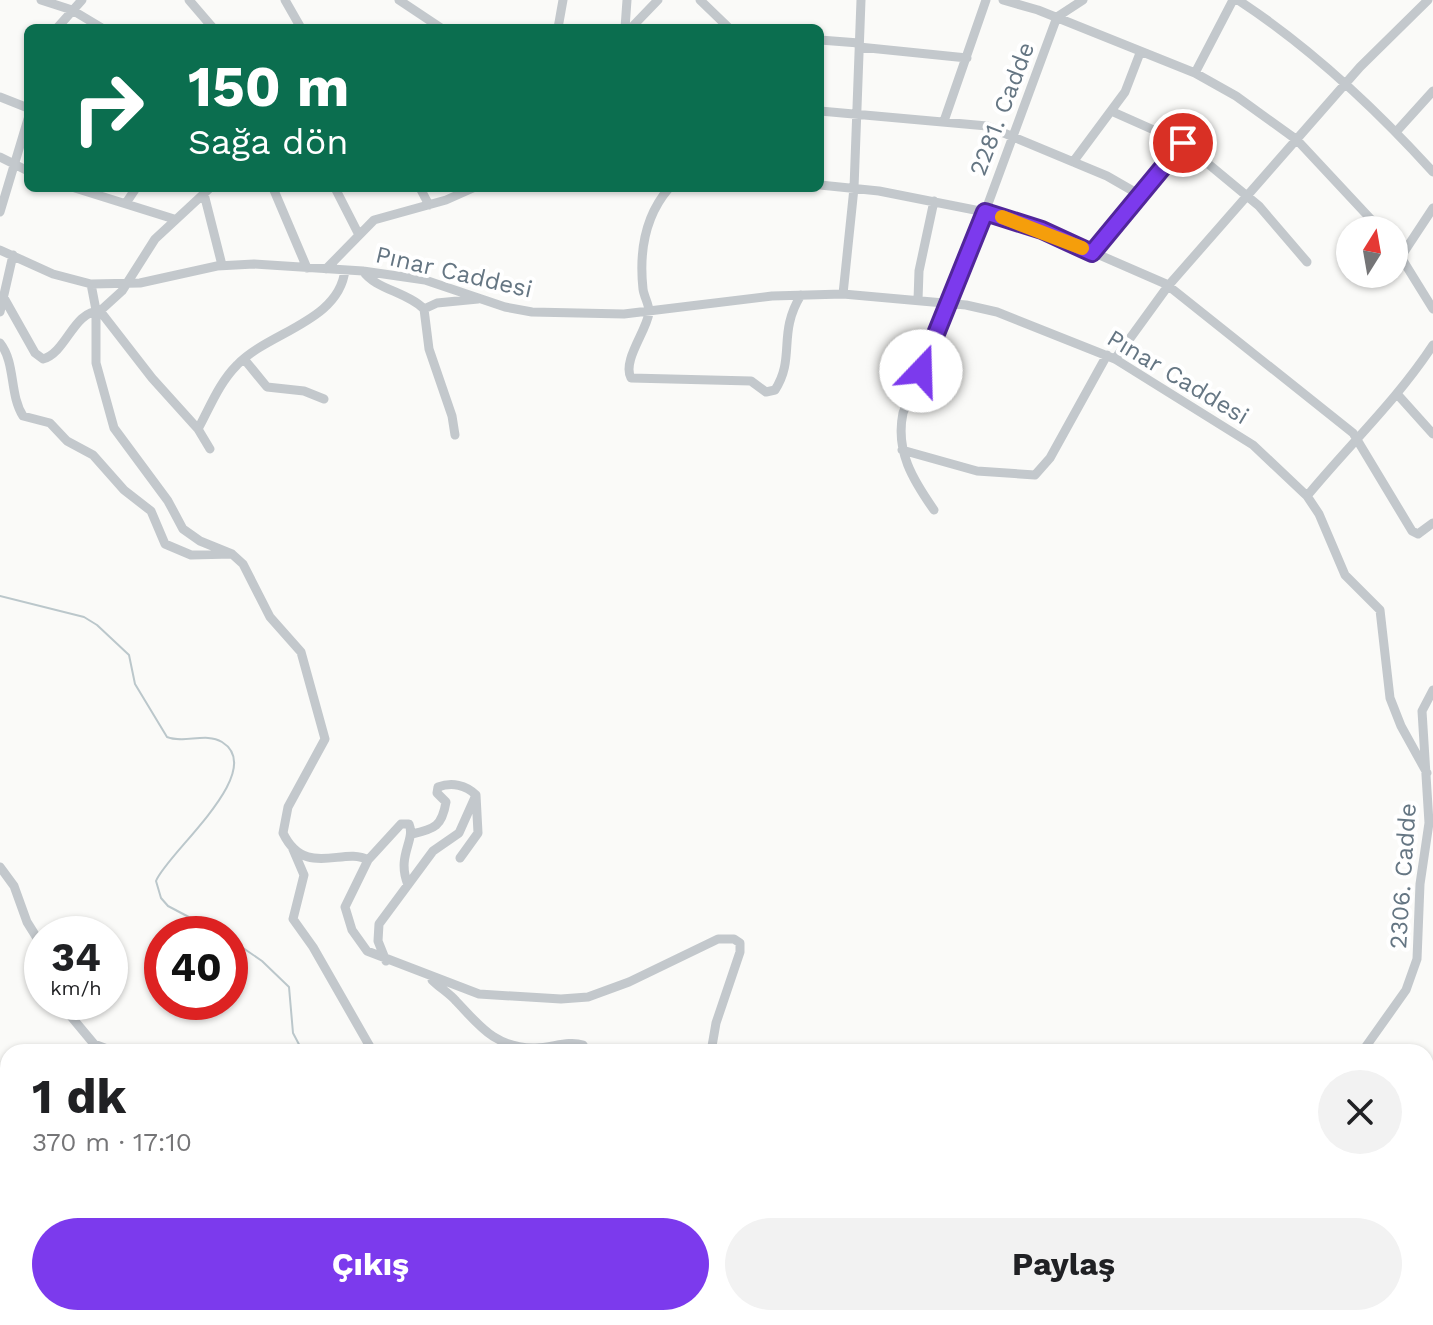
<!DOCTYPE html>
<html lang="tr">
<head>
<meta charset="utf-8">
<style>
	:root { --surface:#fff; --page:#f2f2f2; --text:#202124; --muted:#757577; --accent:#7c3aed }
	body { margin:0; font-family:"Work Sans",sans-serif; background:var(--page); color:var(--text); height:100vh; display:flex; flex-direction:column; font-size:30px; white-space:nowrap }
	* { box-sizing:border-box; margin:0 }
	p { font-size:26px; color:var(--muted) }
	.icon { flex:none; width:44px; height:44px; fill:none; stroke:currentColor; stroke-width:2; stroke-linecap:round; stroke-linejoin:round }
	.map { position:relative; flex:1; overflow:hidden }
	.sheet { position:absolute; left:0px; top:1044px; width:1434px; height:282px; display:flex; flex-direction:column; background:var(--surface); border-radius:24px 24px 0 0; box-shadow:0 2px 6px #0004 }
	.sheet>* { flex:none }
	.guide { position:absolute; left:24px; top:24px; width:800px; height:168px; border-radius:12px; box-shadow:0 2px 6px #0004; background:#0b6e4f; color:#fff; overflow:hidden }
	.needle { width:52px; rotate:11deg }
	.controls { position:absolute; left:1336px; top:216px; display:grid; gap:16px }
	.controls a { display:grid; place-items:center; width:72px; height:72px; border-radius:50%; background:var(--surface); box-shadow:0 2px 6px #0004; font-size:40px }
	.speed { position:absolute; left:24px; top:916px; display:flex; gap:16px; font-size:40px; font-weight:700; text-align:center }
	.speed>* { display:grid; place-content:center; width:104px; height:104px; border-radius:50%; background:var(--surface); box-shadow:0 2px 6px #0004; line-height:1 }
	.speed small { font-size:20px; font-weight:400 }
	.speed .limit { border:12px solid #d22; background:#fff; color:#111 }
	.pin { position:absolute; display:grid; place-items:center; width:68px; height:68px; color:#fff; margin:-34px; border:4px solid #fff; border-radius:50%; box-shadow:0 2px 8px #0007 }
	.me { position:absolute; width:88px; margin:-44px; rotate:21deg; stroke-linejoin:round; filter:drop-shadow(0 0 6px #0008) }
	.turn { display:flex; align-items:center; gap:28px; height:168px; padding:0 32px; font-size:36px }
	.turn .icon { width:104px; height:104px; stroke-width:2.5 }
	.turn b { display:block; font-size:56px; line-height:68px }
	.round { display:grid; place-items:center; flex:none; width:84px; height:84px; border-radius:42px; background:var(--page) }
	.summary { display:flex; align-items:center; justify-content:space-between; height:136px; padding:0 32px }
	h1 { font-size:48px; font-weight:700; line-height:60px }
	.cta { display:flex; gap:16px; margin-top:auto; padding:16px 32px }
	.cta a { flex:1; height:92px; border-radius:48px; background:var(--accent); color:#fff; font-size:32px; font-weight:700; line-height:92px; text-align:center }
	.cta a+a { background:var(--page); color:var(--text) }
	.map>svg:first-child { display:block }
	.built { fill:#e8e9e9 }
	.green { fill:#dadfd7 }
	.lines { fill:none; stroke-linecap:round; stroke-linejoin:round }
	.stream { stroke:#bbc7cb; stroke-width:2 }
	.minor { stroke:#c3c8cc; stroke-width:9 }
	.route-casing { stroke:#51269a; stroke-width:20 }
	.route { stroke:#7c3aed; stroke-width:14 }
	.slow { stroke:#f59e0b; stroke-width:14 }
	.labels { text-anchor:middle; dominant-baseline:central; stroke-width:8; stroke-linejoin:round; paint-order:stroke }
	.street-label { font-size:24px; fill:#657683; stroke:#fff }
</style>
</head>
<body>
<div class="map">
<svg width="1433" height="1325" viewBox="0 0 1433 1325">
	<rect width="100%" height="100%" fill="#fafaf8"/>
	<path class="built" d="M1433,1180V1325H1401V1318H1426V1184Z"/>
	<path class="green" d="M1272,1318H1390V1325H1262Z"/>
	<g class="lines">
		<path class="stream" d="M0,596L84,617L97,625L129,655L135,684L167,737C184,744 206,732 222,742C269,771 166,854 156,881L161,898L168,906L221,934
			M230,939L262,961L289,987L293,1033L303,1052
			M597,1325L598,1318"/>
		<path class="minor" d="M41,0L72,10L102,28
			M189,0L213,28
			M285,0L301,28
			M399,0L441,28
			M700,0L729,28
			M1003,0L1038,10L1195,73L1236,96L1297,140L1381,230
			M1238,0C1311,48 1375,108 1433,172
			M57,28L82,0
			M558,28L563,0
			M625,28L627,0
			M631,28L658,0
			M820,40L859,43
			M859,47L967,58
			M1195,73L1233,0
			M0,97L28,108
			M820,111L987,126L1107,176L1140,195
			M1111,111L1183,143L1259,206L1307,262
			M944,121L986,0
			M1396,132L1433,91
			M0,157L28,171
			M1073,162L1125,92L1140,53
			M820,185L879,191L985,212L1042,230L1166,284L1353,433L1412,531L1418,534L1433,523
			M75,188L174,219
			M273,188L307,268
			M335,188L358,233
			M420,188L429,205
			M669,188C645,216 639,252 643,289C644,297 650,306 649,313C646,332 622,361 631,378L751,381L766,392L775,390C796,357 777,334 801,295
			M204,194L222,265
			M126,203L136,188
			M0,212L28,119
			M1394,246L1433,309
			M0,250L53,274L91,284L140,283L217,266L254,264L363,271L425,280L505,307L532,312L624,314L772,296L843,294L966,305L997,312L1115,359L1253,445L1307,496L1319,514L1345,575L1380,610L1390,698L1401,726L1427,773
			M1092,253L1183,143
			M1402,255L1433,208
			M326,269L374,220L446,200L473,188
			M363,271C375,289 407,292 424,309L429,349L452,416L455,435
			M91,284L96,310V363L114,428L168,501L183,529L200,541L232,554L243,564L270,617L301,652L325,739L288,807L283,833C305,879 344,846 368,860L345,907L352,930L367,951L479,994L561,999L588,997L629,982L718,939H734L740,943V952L716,1023L711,1052
			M843,294L854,188L861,0
			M4,298L35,353L43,359C67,352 73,311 100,311L152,378L198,429L210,449
			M918,300L919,271L934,201
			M424,309L437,303L478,299
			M100,311L122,291L155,239L210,188
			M0,312L13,255
			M0,343C16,363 9,394 23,416L50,423L67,441L93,455L124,490L151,511L165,544L191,555L232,554
			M244,359L267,387L304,391L324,399
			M1115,359L1168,286L1360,67L1428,0
			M1398,395L1433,434
			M198,429C210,407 219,383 237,365C268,332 339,322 345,270
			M902,450L977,471L1035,475L1050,458L1107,355
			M1307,496C1349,445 1397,400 1433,345
			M934,510C913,480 895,451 903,413L985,212L1057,17L1083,0
			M412,834C435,829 442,826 446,802L437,793L438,787C452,782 466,785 476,795L478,833L460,858
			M292,847L304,875L293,919L313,947L373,1052
			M368,860L401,824H409C416,841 396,855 408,885
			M0,867L14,886L27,922L42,946
			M386,961L378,941L379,924L433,851L459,833L476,795
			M432,980C440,988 449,993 456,1001C480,1026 494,1047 533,1048C550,1049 567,1040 583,1045L587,1052
			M59,1002L94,1044L115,1052
			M1362,1052L1406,990L1417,959L1420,884L1429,823L1422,711L1433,690
			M1426,1278L1433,1288
			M681,1318L682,1325
			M155,1325L161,1318"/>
	</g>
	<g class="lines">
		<g class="route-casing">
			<path id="route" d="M921,371L985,212L1042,230L1092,253L1183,143"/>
		</g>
		<use href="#route" class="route"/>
		<path class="slow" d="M1002,217L1082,248"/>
	</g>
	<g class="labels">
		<g class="street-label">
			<text transform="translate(1002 109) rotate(-69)">2281. Cadde</text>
			<text transform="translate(454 272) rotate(13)">Pınar Caddesi</text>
			<text transform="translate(1178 377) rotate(31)">Pınar Caddesi</text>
			<text transform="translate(1403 876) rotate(-86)">2306. Cadde</text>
		</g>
	</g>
</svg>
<div class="controls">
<a><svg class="needle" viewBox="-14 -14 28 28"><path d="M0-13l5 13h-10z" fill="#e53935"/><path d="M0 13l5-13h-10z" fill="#757577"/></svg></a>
</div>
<div class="speed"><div>34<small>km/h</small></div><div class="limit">40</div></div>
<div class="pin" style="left:1183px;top:143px;background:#d93025"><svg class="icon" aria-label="arrive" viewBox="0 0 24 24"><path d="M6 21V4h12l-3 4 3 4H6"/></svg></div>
<svg class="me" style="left:921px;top:371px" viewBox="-20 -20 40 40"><circle r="19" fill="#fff"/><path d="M0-13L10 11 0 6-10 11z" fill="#7c3aed"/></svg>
<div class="guide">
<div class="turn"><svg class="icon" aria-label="right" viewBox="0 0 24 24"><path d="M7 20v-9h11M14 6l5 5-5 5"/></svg><div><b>150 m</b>Sağa dön</div></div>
</div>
<section class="sheet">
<div class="summary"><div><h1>1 dk</h1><p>370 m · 17:10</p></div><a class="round"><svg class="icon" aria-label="close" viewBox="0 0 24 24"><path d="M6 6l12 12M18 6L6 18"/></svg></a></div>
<div class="cta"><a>Çıkış</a><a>Paylaş</a></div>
</section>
</div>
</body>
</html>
